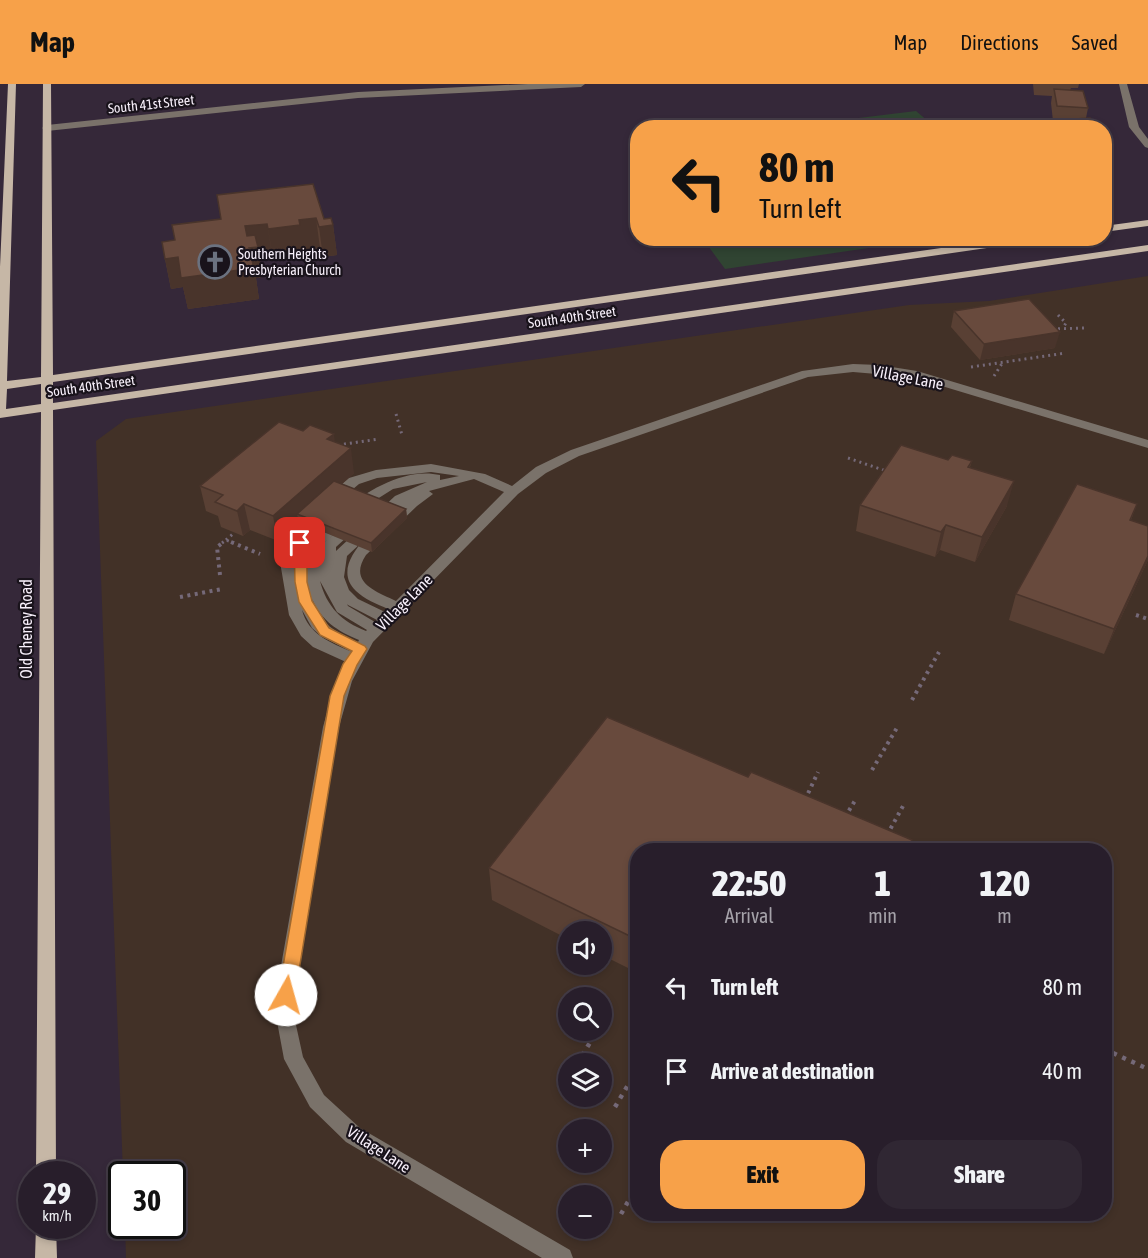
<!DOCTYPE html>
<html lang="en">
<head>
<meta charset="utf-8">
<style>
	:root { --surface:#281e2b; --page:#302733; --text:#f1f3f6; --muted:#a5a2a9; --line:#443c47; --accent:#f7a149 }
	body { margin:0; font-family:"Asap Condensed",sans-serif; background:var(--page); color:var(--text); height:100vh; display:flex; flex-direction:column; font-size:22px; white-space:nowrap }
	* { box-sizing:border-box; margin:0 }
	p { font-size:20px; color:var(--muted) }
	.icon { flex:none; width:33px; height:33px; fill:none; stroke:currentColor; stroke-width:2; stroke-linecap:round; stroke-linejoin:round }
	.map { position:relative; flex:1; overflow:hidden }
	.details { position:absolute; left:630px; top:759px; width:482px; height:378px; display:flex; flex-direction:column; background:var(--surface); border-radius:24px; box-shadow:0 3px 9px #0003,0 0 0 2px var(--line) }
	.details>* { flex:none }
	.hud { position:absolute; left:630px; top:36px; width:482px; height:126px; border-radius:24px; box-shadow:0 3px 9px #0003,0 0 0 2px var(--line); background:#f7a149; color:#111; overflow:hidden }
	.fabs { position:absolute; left:558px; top:837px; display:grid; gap:12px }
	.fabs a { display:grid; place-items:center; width:54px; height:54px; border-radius:50%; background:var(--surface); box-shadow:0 3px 9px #0003,0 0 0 2px var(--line); font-size:30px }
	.speed { position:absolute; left:18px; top:1077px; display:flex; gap:12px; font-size:30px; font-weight:700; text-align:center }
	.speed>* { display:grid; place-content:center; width:78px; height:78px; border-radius:50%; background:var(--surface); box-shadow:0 3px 9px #0003,0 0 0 2px var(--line); line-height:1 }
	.speed small { font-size:15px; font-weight:400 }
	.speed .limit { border:3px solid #111; border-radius:9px; background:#fff; color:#111 }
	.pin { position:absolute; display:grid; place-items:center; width:51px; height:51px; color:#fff; margin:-26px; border-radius:12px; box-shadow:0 3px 9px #0006 }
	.me { position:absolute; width:66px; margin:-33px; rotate:7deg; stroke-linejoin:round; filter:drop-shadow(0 0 4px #0008) }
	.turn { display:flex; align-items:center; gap:21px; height:126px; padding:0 30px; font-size:27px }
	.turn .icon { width:78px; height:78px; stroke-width:2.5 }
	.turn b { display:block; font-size:42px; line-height:51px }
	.eta { display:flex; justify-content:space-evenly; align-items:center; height:102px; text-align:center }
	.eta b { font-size:36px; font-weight:800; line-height:42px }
	.primary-button { display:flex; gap:12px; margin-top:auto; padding:12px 30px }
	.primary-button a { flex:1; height:69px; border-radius:24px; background:var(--accent); color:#111; font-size:24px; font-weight:800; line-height:69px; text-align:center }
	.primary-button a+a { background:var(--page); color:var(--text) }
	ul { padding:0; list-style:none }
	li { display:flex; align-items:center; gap:18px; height:84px; padding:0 30px }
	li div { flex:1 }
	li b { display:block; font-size:22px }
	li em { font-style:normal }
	header { display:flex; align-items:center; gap:36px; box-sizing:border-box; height:84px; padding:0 30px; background:var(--accent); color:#111 }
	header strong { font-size:28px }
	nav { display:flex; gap:33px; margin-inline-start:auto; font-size:21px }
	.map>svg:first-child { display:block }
	.commercial { fill:#423127; fill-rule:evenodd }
	.green { fill:#304432 }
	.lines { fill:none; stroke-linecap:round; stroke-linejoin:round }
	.path-far2 { stroke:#756978; stroke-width:3; stroke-dasharray:2 4; stroke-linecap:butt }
	.path-far1 { stroke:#756978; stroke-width:4; stroke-dasharray:3 4.5; stroke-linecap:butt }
	.path { stroke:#756978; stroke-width:4.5; stroke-dasharray:4 6; stroke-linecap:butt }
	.minor { fill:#7a726a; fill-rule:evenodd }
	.major { fill:#c6b7a6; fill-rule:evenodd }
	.wall { fill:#594034 }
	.shaded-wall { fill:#49342b }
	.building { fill:#684a3d; stroke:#49342b; stroke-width:1.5 }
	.route { fill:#f7a149; stroke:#a1692f; stroke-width:1.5 }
	.labels { text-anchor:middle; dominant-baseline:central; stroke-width:4.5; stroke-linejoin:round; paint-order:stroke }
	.far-street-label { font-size:14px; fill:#f8f0fb; stroke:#19131b }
	.far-poi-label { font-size:14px; fill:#f8f0fb; stroke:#19131b; text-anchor:start }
	.street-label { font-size:16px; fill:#f8f0fb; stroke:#19131b }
</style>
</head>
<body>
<header>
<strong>Map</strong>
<nav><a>Map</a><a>Directions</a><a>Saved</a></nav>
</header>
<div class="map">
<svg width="1148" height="1174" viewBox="0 0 1148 1174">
	<rect width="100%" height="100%" fill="#352839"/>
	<path class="commercial" d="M1148,192V1174H126L125,1142H172V1090H123L96,357L126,335L909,221L989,217ZM638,766H1104V1130H638ZM568,848H602V880H568ZM568,914H602V946H568ZM568,980H602V1012H568ZM568,1046H602V1078H568ZM568,1112H602V1144H568Z"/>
	<path class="green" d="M916,27L935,43H785Z
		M703,155H930L725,185Z"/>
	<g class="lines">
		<path class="path-far2" d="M1058,231L1066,239L1063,244
			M1052,245L1084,244
			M971,283L1066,269
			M994,292L1003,278
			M396,330L402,351
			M338,361L379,355
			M848,374L889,388
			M226,456L234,449
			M222,459L226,456L234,459"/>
		<path class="path-far1" d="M231,458L260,470
			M220,491L217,463L224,458
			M180,513L222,505
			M1136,531L1148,535
			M912,616L939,568
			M872,686L898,642
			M805,716L818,688
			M845,733L856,715
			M887,751L903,722"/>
		<path class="path" d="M1104,965L1148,985
			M577,980L597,947
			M566,998L568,993
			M615,1023L638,984
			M621,1130L638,1100"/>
		<path class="minor" d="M528,0H585L581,3L358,14L47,47L42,44L47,41L358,8Z
			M1119,0H1127L1139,43L1148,55V64L1145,63L1129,43Z
			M853,280L879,281L917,287L1148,356V364L912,293L853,288L808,293L579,372L546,389L518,410L373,558L352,597L339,643L296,899L294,932L303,973L324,1011L360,1044L570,1166L573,1174H542L346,1058L310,1023L284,975L276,932L278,899L323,643L333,607L346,578L313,563L301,552L289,531L278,466L288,447L349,394L376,386L431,380L485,390L512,402L536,383L571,366L802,287ZM431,388L459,392L440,396V391C401,382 357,413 330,437L329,433L321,432L359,400L377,394ZM474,395L504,408L396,517C375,507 348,498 366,471L417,422L433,410L429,407ZM427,398L395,412L336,467V463L360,441L353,437L348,438L325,458L319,482L324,459L363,424L393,405ZM406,417C386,437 325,477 356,507C364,515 377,520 388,525L385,528L358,515L349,506L344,493L347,472ZM313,454L306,468L307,460ZM320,497L337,528L367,546L366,547C341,537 327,523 320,497ZM312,515C322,537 337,547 359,556L358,558C336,549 319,539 312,515ZM347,520L348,521L377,536L375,538L348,522ZM302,526L312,544L321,552L352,568C331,559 308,550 302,526Z"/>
		<path class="major" d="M8,0H16L7,297L41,293L43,0H51L53,291L1011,154H1041L1036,157L53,298V319L1148,161V167L53,326L56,1090H36L41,328L0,334V183ZM41,300V320L6,325L7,305Z
			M1148,136V142L1104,148V142Z
			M36,1142H56L57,1174H35Z"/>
	</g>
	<path class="wall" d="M1033,0H1079L1078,4H1071L1070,6L1088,24L1086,34L1099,44H1058L1060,37H1053L1051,19L1052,12L1034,11Z
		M1104,49L1107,53L1104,65Z
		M324,135L333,141L337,171L323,173L320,164L304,166L305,170L273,174L272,169L259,171L263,193L256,194L259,215L188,225L183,203L171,205L165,175L162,158Z
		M954,227L1055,264L980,276L951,243Z
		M335,358L354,389L342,400L406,425L407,434L372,468L299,438L278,457L250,446L243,452L221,443L218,432L206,427L200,402Z
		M948,376L972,377L970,383L1007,422L975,478L940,466L935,473L856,447L860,421Z
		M1137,420L1131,436L1148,476L1104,570L1009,536L1016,510Z
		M748,693L912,756L910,765L638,766V897L634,895V887L602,871V848H568V855L492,816L489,784Z"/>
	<path class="shaded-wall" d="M316,134L320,164L304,166L305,170L273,174L268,145L299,136Z
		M267,140L272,169L259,171L263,193L256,194L259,215L188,225L183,203L171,205L165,175L178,173L245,142Z
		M333,141L337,171L323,173L319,143Z
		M1060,248L1055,264L980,276L984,260Z
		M334,350L337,375L327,355Z
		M351,364L354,389L305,433L297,430L299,438L278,457L273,432Z
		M1014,397L1007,422L975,478L982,453Z
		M244,420L250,446L243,452L237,427Z
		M406,425L407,434L372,468L371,459Z
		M946,441L940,466L935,473L941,448Z
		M1148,472V476L1104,570L1114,545Z"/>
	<path class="building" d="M1054,5L1083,7L1088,24L1057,22Z
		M1090,34L1099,44H1067L1060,36Z
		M313,100L324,135L331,134L333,141L319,143L316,134L299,136L300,141L268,145L267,140L245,142L247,152L255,151L258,163L249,164L254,184L181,194L178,173L165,175L162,158L175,156L172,141L221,135L217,111Z
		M1029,215L1060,248L984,260L954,227Z
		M279,338L303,347L310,341L334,350L327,355L351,364L273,432L244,420L237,427L215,418L223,411L200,402Z
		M901,361L948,376L952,371L972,377L968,383L1014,397L982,453L946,441L941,448L860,421Z
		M334,397L406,425L371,459L297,430Z
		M1077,400L1137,420L1130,436L1148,442V472L1114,545L1016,510Z
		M607,633L748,693L751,688L912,756L908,764L913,766H638V856L489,784Z"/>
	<path class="route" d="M300,455L307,459V498L312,517L329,544L365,562L367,565L357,581L344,612L295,911L292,916L286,918L280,916L278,911L330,612L343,580L352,567L320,551L299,518L295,498L294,459Z"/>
	<defs>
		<g id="church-ring" transform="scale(1.725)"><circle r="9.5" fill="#19131b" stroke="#6b7280" stroke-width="1.5"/><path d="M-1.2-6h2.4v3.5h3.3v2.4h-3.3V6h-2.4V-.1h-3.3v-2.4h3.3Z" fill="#6b7280"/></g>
	</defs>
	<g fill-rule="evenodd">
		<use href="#church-ring" x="215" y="178"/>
	</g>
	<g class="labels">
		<g class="far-street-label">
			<text transform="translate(151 20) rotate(-6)">South 41st Street</text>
			<text transform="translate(572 233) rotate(-8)">South 40th Street</text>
			<text transform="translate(91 302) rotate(-8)">South 40th Street</text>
		</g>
		<g class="far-poi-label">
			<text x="238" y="170">Southern Heights<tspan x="238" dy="16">Presbyterian Church</tspan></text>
		</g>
		<g class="street-label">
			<text transform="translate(908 293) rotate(11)">Village Lane</text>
			<text transform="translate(404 518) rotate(-45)">Village Lane</text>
			<text transform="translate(26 545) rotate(-90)">Old Cheney Road</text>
			<text transform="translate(379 1065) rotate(33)">Village Lane</text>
		</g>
	</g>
</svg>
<div class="fabs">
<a><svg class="icon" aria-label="sound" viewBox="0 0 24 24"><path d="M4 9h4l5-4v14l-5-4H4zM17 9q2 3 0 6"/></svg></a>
<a><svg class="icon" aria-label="search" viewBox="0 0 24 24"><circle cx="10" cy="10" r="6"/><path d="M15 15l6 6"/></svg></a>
<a><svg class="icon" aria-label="layers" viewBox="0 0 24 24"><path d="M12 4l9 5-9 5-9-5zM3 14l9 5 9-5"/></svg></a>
<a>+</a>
<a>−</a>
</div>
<div class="speed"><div>29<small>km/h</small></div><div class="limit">30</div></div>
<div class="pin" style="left:300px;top:459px;background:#d93025"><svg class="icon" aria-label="arrive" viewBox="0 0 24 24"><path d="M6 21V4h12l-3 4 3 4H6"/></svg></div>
<svg class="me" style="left:286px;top:911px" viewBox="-20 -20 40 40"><circle r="19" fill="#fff"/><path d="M0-13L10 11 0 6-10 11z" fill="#f7a149"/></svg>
<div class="hud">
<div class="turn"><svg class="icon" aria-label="left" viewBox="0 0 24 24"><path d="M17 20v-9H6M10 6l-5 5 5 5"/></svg><div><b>80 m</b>Turn left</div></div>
</div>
<section class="details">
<div class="eta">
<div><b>22:50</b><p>Arrival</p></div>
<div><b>1</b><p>min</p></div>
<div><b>120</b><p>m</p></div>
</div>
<ul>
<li><svg class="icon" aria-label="left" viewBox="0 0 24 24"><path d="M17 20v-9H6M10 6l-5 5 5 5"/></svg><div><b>Turn left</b></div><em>80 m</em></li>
<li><svg class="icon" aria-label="arrive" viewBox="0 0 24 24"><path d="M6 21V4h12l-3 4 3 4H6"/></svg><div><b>Arrive at destination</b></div><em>40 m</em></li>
</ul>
<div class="primary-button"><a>Exit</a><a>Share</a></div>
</section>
</div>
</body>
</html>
